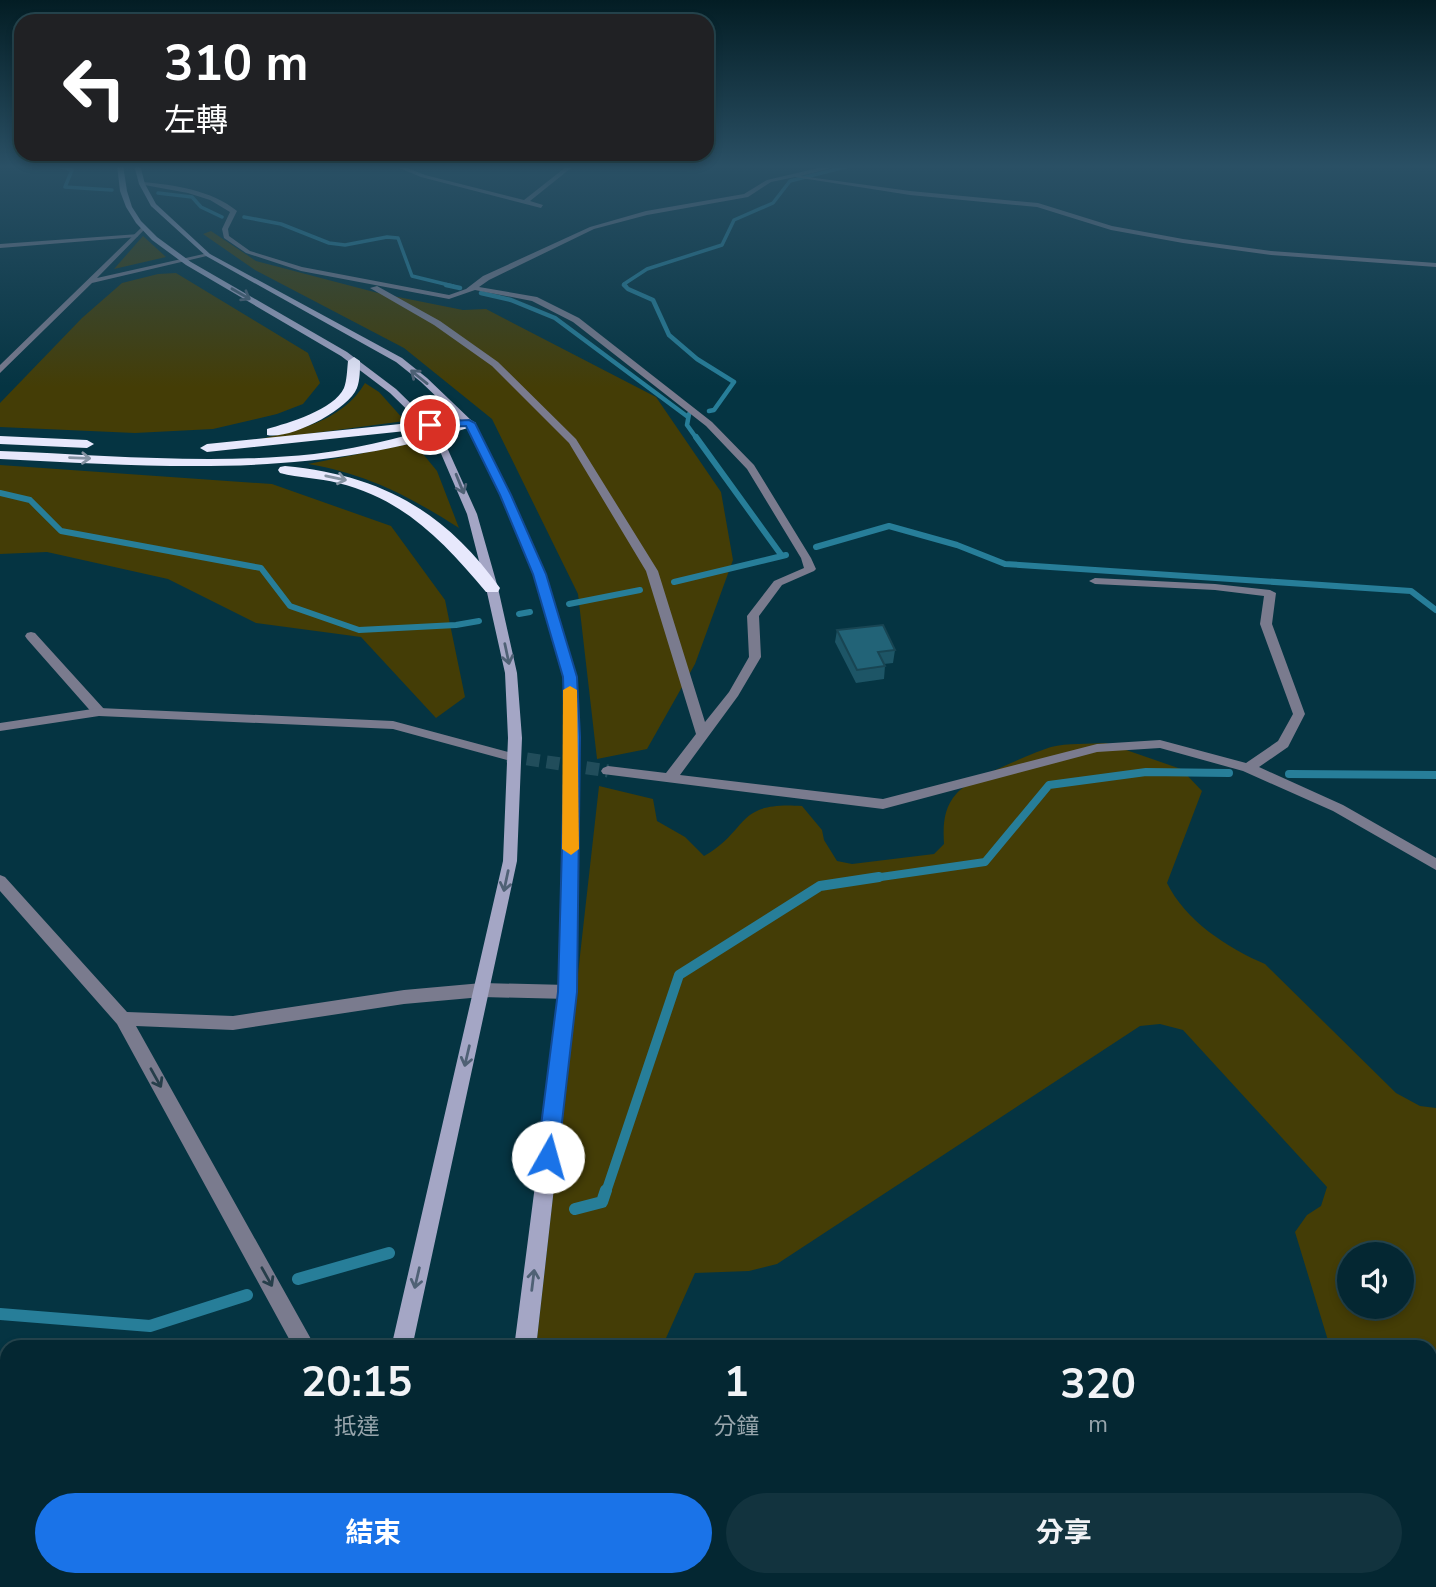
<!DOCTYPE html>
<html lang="zh-TW">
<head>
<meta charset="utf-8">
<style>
	:root { --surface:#042732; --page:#12333e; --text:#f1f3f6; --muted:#97a5ac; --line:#25444d; --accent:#1a73e8 }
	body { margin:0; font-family:"Nunito Sans","Noto Sans TC",sans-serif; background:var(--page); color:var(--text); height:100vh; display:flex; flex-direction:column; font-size:26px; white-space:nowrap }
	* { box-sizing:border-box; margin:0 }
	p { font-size:23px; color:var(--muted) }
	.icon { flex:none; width:38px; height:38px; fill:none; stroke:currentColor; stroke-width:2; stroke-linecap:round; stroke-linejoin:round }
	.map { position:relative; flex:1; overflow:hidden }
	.drawer { position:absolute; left:0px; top:1340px; width:1437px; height:247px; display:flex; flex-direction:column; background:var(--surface); border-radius:21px 21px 0 0; box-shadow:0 4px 10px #0003,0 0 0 2px var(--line) }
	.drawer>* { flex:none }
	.guide { position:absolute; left:14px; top:14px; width:700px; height:147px; border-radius:21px; box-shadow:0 4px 10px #0003,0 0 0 2px var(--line); background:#202124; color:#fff; overflow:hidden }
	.controls { position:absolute; left:1337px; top:1242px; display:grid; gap:14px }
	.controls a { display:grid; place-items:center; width:77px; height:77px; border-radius:50%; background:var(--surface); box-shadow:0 4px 10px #0003,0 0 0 2px var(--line); font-size:35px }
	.pin { position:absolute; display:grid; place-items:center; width:60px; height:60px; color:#fff; margin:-30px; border:4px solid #fff; border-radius:50%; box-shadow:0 2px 7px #0007 }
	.me { position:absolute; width:77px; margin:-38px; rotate:7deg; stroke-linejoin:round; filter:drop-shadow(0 0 5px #0008) }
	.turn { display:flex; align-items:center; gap:24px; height:147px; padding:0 35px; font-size:32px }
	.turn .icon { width:91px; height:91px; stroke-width:2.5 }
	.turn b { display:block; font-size:49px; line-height:60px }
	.eta { display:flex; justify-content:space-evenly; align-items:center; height:119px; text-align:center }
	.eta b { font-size:42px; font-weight:700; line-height:49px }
	.button { display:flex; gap:14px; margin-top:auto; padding:14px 35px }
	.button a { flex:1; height:80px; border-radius:42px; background:var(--accent); color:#fff; font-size:28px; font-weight:700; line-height:80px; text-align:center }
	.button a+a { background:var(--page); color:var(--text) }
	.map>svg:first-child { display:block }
	.green { fill:#443d06; fill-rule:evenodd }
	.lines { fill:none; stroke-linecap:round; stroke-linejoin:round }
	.stream-far5 { stroke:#277e99; stroke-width:3.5 }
	.stream-far4 { stroke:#277e99; stroke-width:4.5 }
	.stream-far3 { stroke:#277e99; stroke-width:6 }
	.stream-far2 { stroke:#277e99; stroke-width:8 }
	.stream-far1 { stroke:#277e99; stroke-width:10 }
	.stream { stroke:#277e99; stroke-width:12 }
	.minor-tunnel { stroke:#214d5b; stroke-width:13; stroke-dasharray:13 7; stroke-linecap:butt }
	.path { stroke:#507884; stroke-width:7; stroke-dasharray:8 8; stroke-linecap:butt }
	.service { fill:#7a7b8e; fill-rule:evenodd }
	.minor { fill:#7a7b8e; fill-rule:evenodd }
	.tertiary { fill:#7a7b8e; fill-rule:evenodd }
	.secondary { fill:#a4a6c5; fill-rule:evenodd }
	.motorway { fill:#e7e8fc; fill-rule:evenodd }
	.wall { fill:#1d5566 }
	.building { fill:#226377; stroke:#184553; stroke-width:2 }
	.oneway { stroke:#4f6175 }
	.oneway2 { stroke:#8492a2 }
	.oneway3 { stroke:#263e4a }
	.route { fill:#1a73e8; stroke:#114b97; stroke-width:2 }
	.slow { fill:#f59e0b }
</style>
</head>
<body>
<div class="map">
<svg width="1436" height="1587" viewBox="0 0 1436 1587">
	<rect width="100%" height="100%" fill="#053442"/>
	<path class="green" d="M211,231L256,261L378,293L463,310L486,309L656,397L721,492L733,560L695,664L647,749L597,759L578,594L492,419L404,348L255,270L203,234Z
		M143,236L166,257L114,269Z
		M176,273L308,353L320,383L303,404L277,414L213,429L135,433L0,427V403L82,318L122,283L158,274Z
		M365,383L379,392L405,421L247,442C290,432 341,424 365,383Z
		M414,443L437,471L459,528C409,496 367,474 308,464Z
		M0,465L272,484L391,526L445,600L465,697L436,718L361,637L256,623L168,579L47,552L0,554Z
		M1106,743L1181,769L1202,791L1167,883C1185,920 1227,948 1265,964L1396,1093L1420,1106L1436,1108V1587H1403L1401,1580H1430V1348L1330,1347L1295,1232L1307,1215L1321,1206L1327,1187L1183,1030L1160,1024L1140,1026L777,1264L749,1271L695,1273L662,1347L536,1348L599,786L653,799L657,821L685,837L704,856C750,830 734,801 802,806L822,830L824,840L837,861L852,864L934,854L944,844C943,826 943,808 957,793C969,780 1032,753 1051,747C1067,743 1089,744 1106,743ZM1349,1255H1402V1307H1349Z
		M510,1580H655L653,1587H510Z"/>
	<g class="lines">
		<path class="stream-far5" d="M55,165L72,170L65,187L112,190
			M158,193L192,197L201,207L222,217
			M244,217L281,224L329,243L345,245L387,237L398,238L412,276L453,286
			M626,286L624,284L647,269L722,245L734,220L773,203L790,181L853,165"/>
		<path class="stream-far4" d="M446,285L460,288
			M624,285L628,289L653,300L669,335L697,359L734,382L714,410L709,411
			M481,293L511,300L555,318L688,417
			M689,414L687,425L697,439"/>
		<path class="stream-far3" d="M696,437L782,556L786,555
			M0,493L30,500L61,531L261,568L290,606L359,630L456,625L479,621
			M816,547L889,526L957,545L1005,564L1411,591L1436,610
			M674,582L782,556
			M569,604L640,590
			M519,614L530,612"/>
		<path class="stream-far2" d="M1289,774L1436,775
			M867,879L985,862L1049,785L1146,772L1229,773"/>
		<path class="stream-far1" d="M606,1192L679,975L820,886L879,877"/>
		<path class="stream" d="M575,1209L602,1202L606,1190
			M298,1279L389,1253
			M0,1314L150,1326L247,1295"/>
		<path class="minor-tunnel" d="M507,756L608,771"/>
		<path class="path" d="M902,1587L912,1580"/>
		<path class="service" d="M139,234L137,237L0,248V244Z
			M31,632L35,633L104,709L105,712L104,715H94L27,639L25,636L27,633Z"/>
		<path class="minor" d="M392,165H400L425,175L524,200L566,167L571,168L530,201L543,205L541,208L421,177Z
			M831,165H842L801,176L910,191L1038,203L1112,226L1183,239L1271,251L1436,263V267L1271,255L1183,243L1111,230L1037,207L910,195L795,177L771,182L748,197L647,215L594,229L489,280L479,287L537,297L579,318L712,422L754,465L811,558L816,569L814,571L782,585L759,616L761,657L738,696L680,775L883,799L1097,744L1160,740L1246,763L1278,741L1293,714L1260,624L1264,596L1215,590L1095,584L1089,581L1095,578L1215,584L1270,590L1276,593L1272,624L1305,714L1288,747L1259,767L1343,805L1436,858V870L1333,811L1243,771L1160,748L1097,752L883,809L603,774L601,771L603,768L608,766L666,773L696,734L646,571L569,443L492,366L434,325L370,288L377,286L440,321L498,362L576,439L658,571L705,722L729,692L749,657L747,616L774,581L804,568L801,558L747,469L706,426L573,322L532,301L475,290L449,299L301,271L246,253L224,238L222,229L230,212L210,200L188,193L139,184L142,182C175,185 211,190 237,211L228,229L229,236L250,251L302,267L449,295L466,289L483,276L590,227L646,211L744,194L767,180Z
			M99,708L393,721L512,753L514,756L507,760L393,729L99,716L0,731V723Z"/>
		<path class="tertiary" d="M143,226L145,229L97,278L208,253L211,255L92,283L0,373V365Z
			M0,875L5,877L127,1012L233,1016L404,990L482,983L568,985L574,987L576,992L574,997L568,999L482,997L404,1004L233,1030L136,1026L316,1348H294L117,1024L0,891Z"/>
		<path class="secondary" d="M117,165H123L127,191L132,207L141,221L157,237L191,262L347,352L396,389L440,432L477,514L498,588L517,673L522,738L517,861L412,1348H391L503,861L508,738L505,673L486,588L467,514L433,435L390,393L341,356L186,265L152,240L136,223L126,207L120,191Z
			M134,165H140L145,184L156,204L210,254L402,358L427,378L474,423L510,495L546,574L576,677L578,851L576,992L536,1348H514L560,992L564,851V677L534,574L500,495L465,424L421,382L396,362L206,256L151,206L139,184Z
			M344,1580H368L367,1587H343Z
			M488,1580H512L511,1587H487Z"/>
		<path class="motorway" d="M354,357L360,361C360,370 360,380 357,388C348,410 290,440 267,435V429C288,423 334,410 344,388C347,380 347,370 348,361Z
			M469,419L476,423L474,426C309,479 169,467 0,459V451C104,455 209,465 314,454C367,448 417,432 469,419Z
			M429,421L436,425L434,428L207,452L200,448L207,444Z
			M0,436L87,440L94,444L87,448L0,444Z
			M285,466C380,475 444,510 500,588L498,592H486C444,542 404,499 338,483C319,478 299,478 280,473L278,470L280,467Z"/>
	</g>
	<path class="wall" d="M837,630L895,650L893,663L884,664L885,666L884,679L856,683L835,642Z"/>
	<path class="building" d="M883,625L895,650L878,652L885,666L857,670L837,630Z"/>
	<defs><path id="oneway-shaft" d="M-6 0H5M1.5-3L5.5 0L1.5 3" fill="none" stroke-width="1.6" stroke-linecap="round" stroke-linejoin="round" transform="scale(1.75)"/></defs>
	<g class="oneway">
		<use href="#oneway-shaft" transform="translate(241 294) rotate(30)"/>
		<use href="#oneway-shaft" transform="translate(419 377) rotate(-141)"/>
		<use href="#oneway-shaft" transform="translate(460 484) rotate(68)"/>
		<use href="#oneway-shaft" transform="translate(507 654) rotate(78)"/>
		<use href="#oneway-shaft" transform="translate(506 881) rotate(102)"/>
		<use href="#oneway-shaft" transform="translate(467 1056) rotate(103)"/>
		<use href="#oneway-shaft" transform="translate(417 1278) rotate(103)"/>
		<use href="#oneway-shaft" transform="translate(533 1280) rotate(-83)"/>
	</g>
	<g class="oneway2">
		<use href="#oneway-shaft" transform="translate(80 458) rotate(2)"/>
		<use href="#oneway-shaft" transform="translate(336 478) rotate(12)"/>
	</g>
	<g class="oneway3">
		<use href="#oneway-shaft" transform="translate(156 1078) rotate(61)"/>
		<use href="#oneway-shaft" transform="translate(267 1277) rotate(61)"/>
	</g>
	<linearGradient id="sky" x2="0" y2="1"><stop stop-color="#031d24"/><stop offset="0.43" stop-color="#2a5065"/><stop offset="1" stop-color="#2a5065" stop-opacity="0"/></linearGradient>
	<rect width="1436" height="387" fill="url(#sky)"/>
	<path class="route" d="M469,420L475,423L511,495L546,574L577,677L580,737L577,992L558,1157L555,1163L548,1166L540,1163L537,1157L558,992L565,737L563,677L533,574L500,495L466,426L430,428L424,425L430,422Z"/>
	<path class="slow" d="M570,686L577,690L579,849L571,855L562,849L563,690Z"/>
</svg>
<div class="controls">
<a><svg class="icon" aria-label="sound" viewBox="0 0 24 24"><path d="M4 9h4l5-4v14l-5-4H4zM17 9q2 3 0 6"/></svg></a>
</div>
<div class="pin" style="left:430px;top:425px;background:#d93025"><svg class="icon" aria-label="arrive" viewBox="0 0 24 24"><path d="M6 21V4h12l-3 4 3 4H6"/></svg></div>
<svg class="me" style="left:548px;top:1157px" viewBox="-20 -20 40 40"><circle r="19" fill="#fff"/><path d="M0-13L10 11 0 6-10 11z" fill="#1a73e8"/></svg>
<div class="guide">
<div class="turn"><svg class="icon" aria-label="left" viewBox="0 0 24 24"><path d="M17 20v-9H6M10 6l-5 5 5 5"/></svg><div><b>310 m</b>左轉</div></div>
</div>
<section class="drawer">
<div class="eta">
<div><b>20:15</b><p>抵達</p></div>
<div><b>1</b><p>分鐘</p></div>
<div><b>320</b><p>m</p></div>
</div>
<div class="button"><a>結束</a><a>分享</a></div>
</section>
</div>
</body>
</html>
